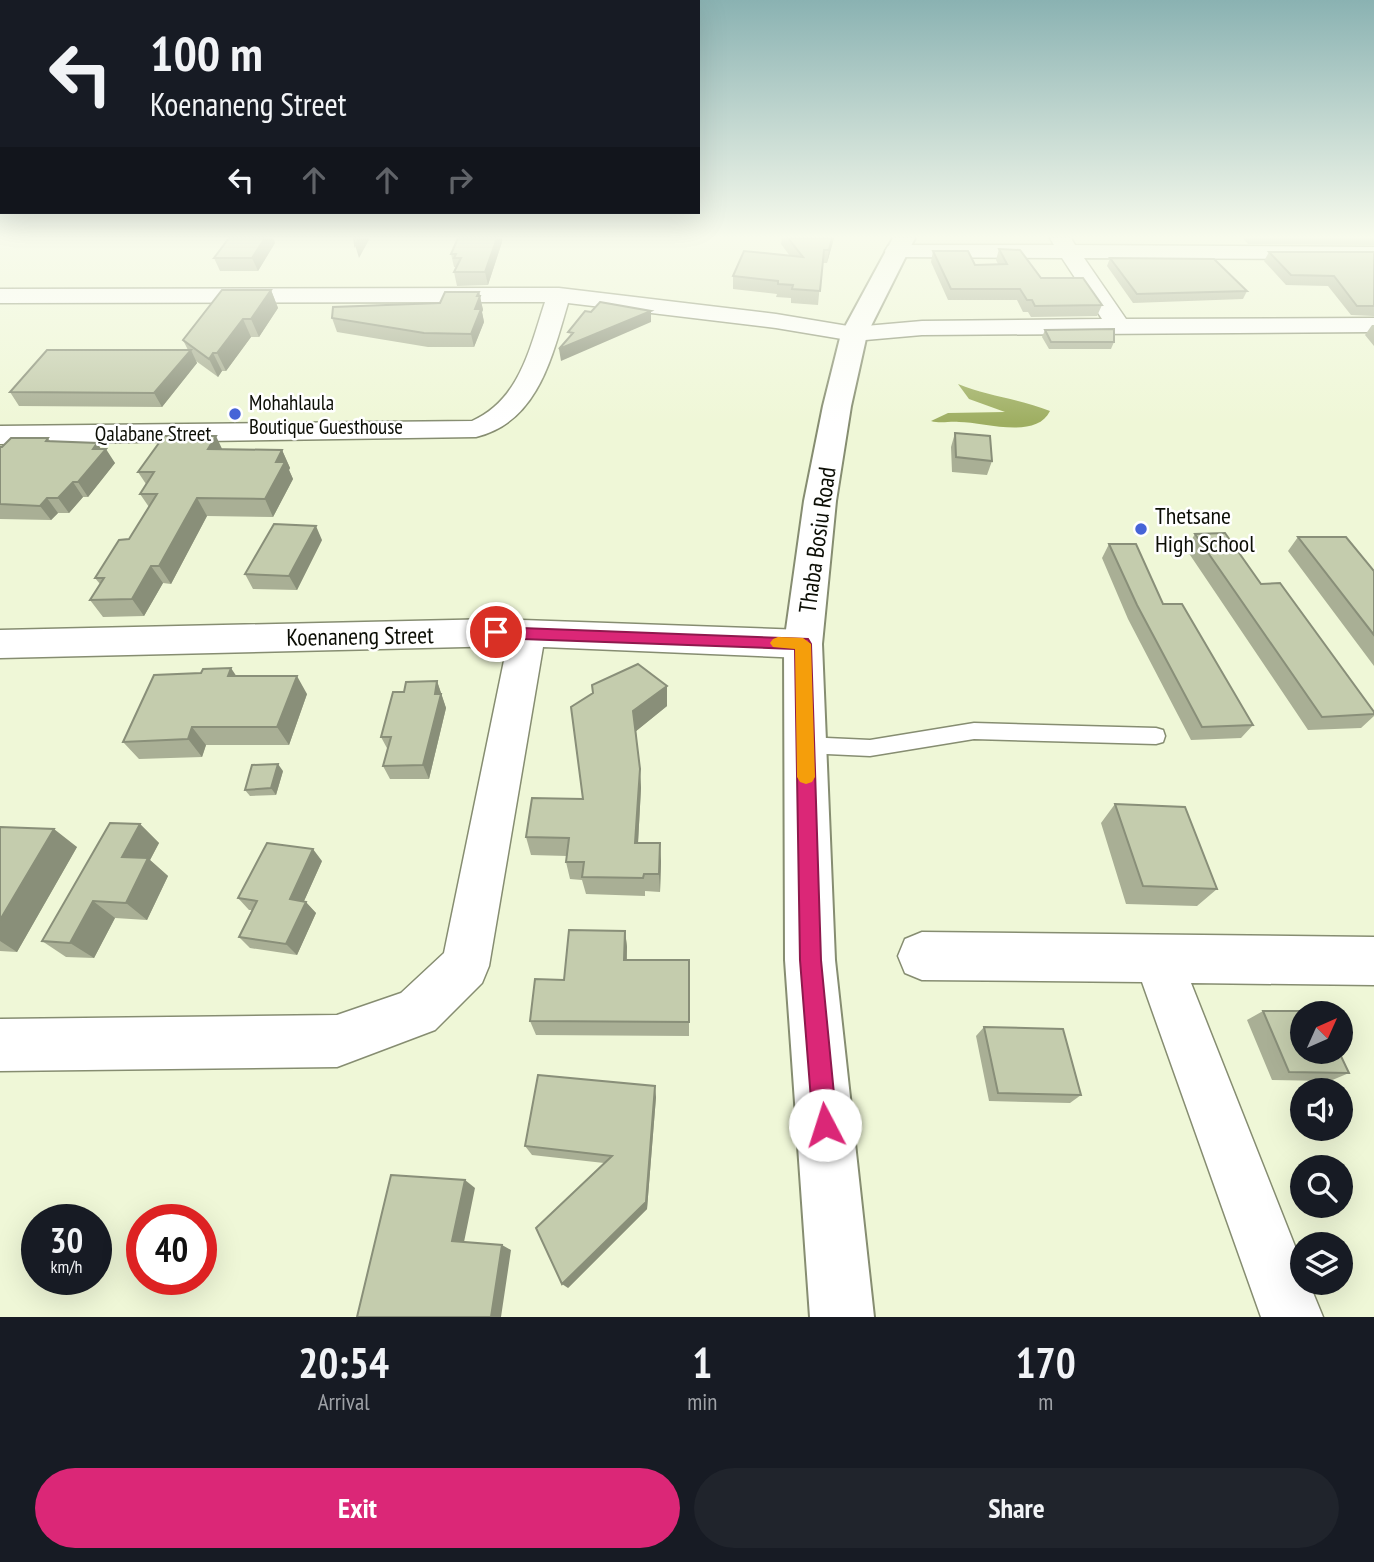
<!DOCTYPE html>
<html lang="en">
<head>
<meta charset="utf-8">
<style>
	:root { --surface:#171b24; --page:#20242c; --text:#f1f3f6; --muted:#9ea1a6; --accent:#db2777 }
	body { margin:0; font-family:"PT Sans Narrow",sans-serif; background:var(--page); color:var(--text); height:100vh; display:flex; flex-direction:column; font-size:26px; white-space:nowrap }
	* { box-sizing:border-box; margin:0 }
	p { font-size:23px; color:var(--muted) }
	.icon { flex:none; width:38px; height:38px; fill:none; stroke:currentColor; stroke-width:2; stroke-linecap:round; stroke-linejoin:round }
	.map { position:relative; height:1317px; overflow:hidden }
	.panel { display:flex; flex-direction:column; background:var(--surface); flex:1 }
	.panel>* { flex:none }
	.guide { position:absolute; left:0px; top:0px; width:700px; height:214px; box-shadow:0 7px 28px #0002; background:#171b24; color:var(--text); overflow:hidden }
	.needle { width:46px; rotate:45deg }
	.tools { position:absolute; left:1290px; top:1001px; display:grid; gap:14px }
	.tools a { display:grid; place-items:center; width:63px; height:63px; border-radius:50%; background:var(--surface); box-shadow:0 7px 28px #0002; font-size:35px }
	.speed { position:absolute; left:21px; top:1204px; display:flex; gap:14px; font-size:35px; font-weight:700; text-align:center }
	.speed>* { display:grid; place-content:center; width:91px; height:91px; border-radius:50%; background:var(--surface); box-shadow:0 7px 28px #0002; line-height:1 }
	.speed small { font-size:18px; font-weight:400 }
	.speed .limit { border:10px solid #d22; background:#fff; color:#111 }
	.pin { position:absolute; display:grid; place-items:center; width:60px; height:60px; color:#fff; margin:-30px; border:4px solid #fff; border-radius:50%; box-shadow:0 2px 7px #0007 }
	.me { position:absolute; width:77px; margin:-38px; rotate:355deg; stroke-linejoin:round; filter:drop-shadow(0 0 5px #0008) }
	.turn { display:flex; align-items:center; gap:24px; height:147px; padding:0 35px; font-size:32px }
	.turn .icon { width:91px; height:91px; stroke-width:2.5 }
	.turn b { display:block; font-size:49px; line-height:60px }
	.lanes { display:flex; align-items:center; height:66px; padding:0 35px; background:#0003; justify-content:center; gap:35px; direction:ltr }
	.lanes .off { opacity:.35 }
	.eta { display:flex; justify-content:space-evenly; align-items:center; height:119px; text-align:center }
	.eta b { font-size:42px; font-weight:700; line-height:49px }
	.button { display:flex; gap:14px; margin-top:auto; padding:14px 35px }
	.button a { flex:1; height:80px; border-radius:42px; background:var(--accent); color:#fff; font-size:28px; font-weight:700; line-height:80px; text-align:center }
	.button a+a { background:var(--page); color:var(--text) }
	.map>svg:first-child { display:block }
	.water { fill:#9eae61 }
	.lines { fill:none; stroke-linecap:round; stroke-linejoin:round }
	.lane-casing { stroke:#868d71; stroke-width:3 }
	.street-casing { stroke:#868d71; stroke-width:3 }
	.secondary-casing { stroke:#868d71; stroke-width:4 }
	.lane { fill:#fff; fill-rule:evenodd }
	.street { fill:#fff; fill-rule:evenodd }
	.secondary { fill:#fff; fill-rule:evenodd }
	.wall { fill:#a9af95 }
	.shaded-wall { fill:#898f79 }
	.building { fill:#c4ccad; stroke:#898f79; stroke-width:2 }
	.route { fill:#db2777; stroke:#8e194d; stroke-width:2 }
	.slow { fill:#f59e0b }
	.poi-dot { fill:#4664d7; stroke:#fff; stroke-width:2.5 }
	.labels { text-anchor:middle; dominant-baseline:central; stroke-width:5; stroke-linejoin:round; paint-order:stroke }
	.far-poi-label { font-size:21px; fill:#0c0e05; stroke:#fff; text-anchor:start }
	.far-street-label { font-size:21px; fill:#0c0e05; stroke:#fff }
	.poi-label { font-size:24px; fill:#0c0e05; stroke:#fff; text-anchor:start }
	.street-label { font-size:24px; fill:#0c0e05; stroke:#fff }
</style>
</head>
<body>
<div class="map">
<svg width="1374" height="1317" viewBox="0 0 1374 1317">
	<rect width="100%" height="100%" fill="#eff7d7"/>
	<path class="water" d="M958,384C987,396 1020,399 1050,411C1036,440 984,422 959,422C949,421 941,424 931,421L948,413L1005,412L969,399Z"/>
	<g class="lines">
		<g class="lane-casing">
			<path id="lane" d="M974,723L1156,728L1163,730L1165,736L1163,742L1156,744L974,739L870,756L805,753L798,751L795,745L798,739L805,737L870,740Z"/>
		</g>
		<g class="street-casing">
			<path id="street" d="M1050,238H1071L1075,245L1374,247V259L1084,258L1126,319L1374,318V332L922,335L854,341L776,328L568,303C552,357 538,422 476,437L0,444V426L472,421C520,400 530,347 545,302L0,303V289L559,288L776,314L854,327L922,321L1102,319L1062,258L896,257L888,256L885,251L888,246L896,245H1054Z
				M497,619L803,630L816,634L821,644L816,654L803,658L543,647L489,966L482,983L435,1030L337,1067L0,1071V1019L337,1015L401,993L444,953L507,646L0,658V630Z
				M922,932L1374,937V985L1191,983L1302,1264V1283H1309L1323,1317H1261L1142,982L922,980L905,973L898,956L905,939Z"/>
		</g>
		<g class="secondary-casing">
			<path id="secondary" d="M893,238H915L867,334L851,406L836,501L822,644L835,960L874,1317H810L785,960L784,644L804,501L823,406L841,334Z"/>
		</g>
		<use href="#lane" class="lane"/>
		<use href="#street" class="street"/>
		<use href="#secondary" class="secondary"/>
	</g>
	<path class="wall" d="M229,238H273L275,243L258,271H220L214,258Z
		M782,238H834L827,263H822L818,305L791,303V298L776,297L777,294L733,289V276L790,256L781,244Z
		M1243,238H1374V245L1248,244Z
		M502,242L488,285L457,286L454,272L456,267H454L451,254Z
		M999,249L1041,278L1102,305L1097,316L1031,317L1028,312H1023L1017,300H948L931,262L933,251L975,265L998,264L996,260Z
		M1269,252H1374V316L1351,315L1328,286L1286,285L1264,261Z
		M1110,258L1247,291L1243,299L1133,303L1107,266Z
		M271,290L278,308L259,337H251L226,371H222L218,377L196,361L197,363L162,407L19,406L10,392L188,350L183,340Z
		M479,292L483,310L482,312L484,322L474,347H428L337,332L332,318L440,303Z
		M1372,325H1374V346L1365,335Z
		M1045,330L1114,342L1111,349H1049L1042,337Z
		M955,433L992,461L987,475L952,472L951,447Z
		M48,438L50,441L97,443L101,449L115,463L88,497H83L69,513H58L51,520L0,519V447Z
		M222,449L282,450L290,468L289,470L293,479L273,517L207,516L171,584L163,583L144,616L103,617L90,600L100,584L95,578L129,539L149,507L140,494L146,484L138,472Z
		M1195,534L1261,584L1374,712V716L1361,728L1308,730L1186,549Z
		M1298,537L1374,571V666L1288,551Z
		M322,540L297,590L253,589L245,574Z
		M1109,544L1253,725L1241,738L1191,740L1128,619L1102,558Z
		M236,676L307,694L289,745H206L202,757L139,759L123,742Z
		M437,681L446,708L429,779H390L383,766L388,750L381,737L404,692Z
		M667,686V706L636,731L641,788L638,843L661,861L660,892L645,891V896L586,894L582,880L570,879L566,862L567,856L531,855L526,837L583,799Z
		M283,771L276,795L250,796L245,790Z
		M1115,804L1217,889L1197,906L1126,904L1101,823Z
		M140,824L159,843L150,860L168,876L147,920L115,918L94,958L66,957L42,941Z
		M0,827L77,847L17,952L0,951Z
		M322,861L304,901L316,913L297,955L250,948L239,937L252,910H249L238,898Z
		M625,931L627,947V960H689V1036L536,1035L530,1021L564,980Z
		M1263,1011L1349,1073L1330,1081L1272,1080L1247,1020Z
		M984,1027L1081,1095L1070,1103L989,1101L976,1036Z
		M656,1097L647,1209L568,1288L604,1163L532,1155L525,1146Z"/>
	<path class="shaded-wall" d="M265,238H273L275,243L258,271L252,258Z
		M359,238H370L359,258L355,245Z
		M497,238H502V242L488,285L485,272Z
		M832,238H834L827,263L829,250Z
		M271,290L278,308L259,337L251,319Z
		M479,292L483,310L482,312L484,322L474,347L471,334Z
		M651,311V322L561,361L559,349Z
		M243,319L251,337L226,371L217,353Z
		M191,350L197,363L162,407L154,393Z
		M213,353L222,371L218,377L209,359Z
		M216,436L224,453L208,449Z
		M97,443L103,452L106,449L115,463L88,497L78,482L93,449Z
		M282,450L290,468L289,470L293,479L273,517L265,499L276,462Z
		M73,482L83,497L69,513L58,498Z
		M47,498L58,513L51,520L40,506Z
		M197,498L207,516L171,584L159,566Z
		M316,526L322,540L297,590L289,576Z
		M151,566L163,583L144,616L132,599Z
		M231,668L243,686L228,676Z
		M297,676L307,694L289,745L277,727Z
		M437,681L446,708L429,779L423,765Z
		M667,686V706L635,732L633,711Z
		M192,727L206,745L202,757L188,739Z
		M278,764L283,771L276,795L271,788Z
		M640,769L641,788L637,861L635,843Z
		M140,824L159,843L150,860L168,876L147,920L126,903L122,857Z
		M54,829L77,847L17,952L0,941V920Z
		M660,843L661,861L660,892L659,874Z
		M313,849L322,861L300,910L290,899Z
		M93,901L115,918L94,958L70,943Z
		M306,902L316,913L297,955L286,944Z
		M625,931L627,947L626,975L624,960Z
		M655,1086L656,1097L647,1209L568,1288L562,1284Z
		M465,1180L475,1188L463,1247L452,1241Z
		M502,1245L511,1250L501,1317H491Z"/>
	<path class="building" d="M229,238H265L252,258H214Z
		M354,238H359L355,245Z
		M458,238H497L485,272H454L461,258H454L456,254H451Z
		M788,238H832L829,250H824L820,291L792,289L793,285L778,284V281L733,276L744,251L803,257Z
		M999,249L1020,250L1041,278H1083L1102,305L1035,306L1032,300H1027L1020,289H951L933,251H968L975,265L1007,264Z
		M1269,252H1374V306H1357L1334,276L1291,275Z
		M1110,258L1214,259L1247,291L1137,294Z
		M222,290H271L251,319H243L217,353H213L209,359L183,340Z
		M445,292H479L477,296H480L475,309H481L471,334L424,333L332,318L333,307L440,303Z
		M600,302L651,311L559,349L573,333L568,332L585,311L591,312Z
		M1114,329V342H1051L1045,330Z
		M47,350H191L154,393L10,392Z
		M955,433L990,436L992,461L956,457Z
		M164,436H216L208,449L282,450L276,462H285L265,499L197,498L159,566H151L132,599L90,600L104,578H95L119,540L129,539L157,494H140L154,472H138Z
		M11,438H48L46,441L97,443L93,449H106L78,482H73L58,498H47L40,506L0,504V447H2Z
		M274,524L316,526L289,576L245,574Z
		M1225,533L1261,584L1280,583L1374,712V714L1322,717L1195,534Z
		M1298,537H1346L1374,571V635Z
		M1109,544H1136L1163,604H1182L1253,725L1202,727L1137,605Z
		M638,664L667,686L633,711L640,769L635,843H660L659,874H644L643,878L582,877L584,862H566L569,838L526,837L532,798L583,799L571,707L593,693L592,685Z
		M231,668L228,676H297L277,727H192L188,739L123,742L154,675L201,673L203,669Z
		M437,681L435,694H441L423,765L383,766L391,737H381L393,692H404L406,682Z
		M278,764L271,788L245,790L252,765Z
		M1115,804L1185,807L1217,889L1143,886Z
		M110,823L140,824L122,857L148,858L126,903L93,901L70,943L42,941Z
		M0,827L54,829L0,920Z
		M267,843L313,849L290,899L306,902L286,944L239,937L257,901L238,898Z
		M569,930L625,931L624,960H689V1022L530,1021L535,979L564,980Z
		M1263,1011H1320L1321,1013H1302V1052H1339L1349,1073L1289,1072Z
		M984,1027L1063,1029L1081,1095L998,1093Z
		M538,1075L655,1086L646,1202L562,1284L536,1228L612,1156L525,1146Z
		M391,1175L465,1180L452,1241L502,1245L491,1317H357Z"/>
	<linearGradient id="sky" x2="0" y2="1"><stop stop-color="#8ab2b2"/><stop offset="0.56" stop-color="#f8fbed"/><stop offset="1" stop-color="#f8fbed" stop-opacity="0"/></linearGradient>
	<rect width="1374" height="423" fill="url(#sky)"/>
	<path class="route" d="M496,627L808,639L811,644L821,960L837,1125L833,1133L825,1137L817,1133L813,1125L800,960L795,649L496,638L489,632Z"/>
	<path class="slow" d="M778,637L803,638L811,644L815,777L812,782L806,784L800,782L797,777L795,649L773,647L770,643L773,639Z"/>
	<g class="poi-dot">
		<circle cx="235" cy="414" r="7"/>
		<circle cx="1141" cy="529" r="7"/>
	</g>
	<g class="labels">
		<g class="far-poi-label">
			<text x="249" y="402">Mohahlaula<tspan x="249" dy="24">Boutique Guesthouse</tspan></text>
		</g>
		<g class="far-street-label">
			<text x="153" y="433">Qalabane Street</text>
		</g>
		<g class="poi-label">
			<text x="1155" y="515">Thetsane<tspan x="1155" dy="28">High School</tspan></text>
		</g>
		<g class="street-label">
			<text transform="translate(817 540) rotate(-82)">Thaba Bosiu Road</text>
			<text transform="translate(360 636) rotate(-1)">Koenaneng Street</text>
		</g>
	</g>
</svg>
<div class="tools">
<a><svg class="needle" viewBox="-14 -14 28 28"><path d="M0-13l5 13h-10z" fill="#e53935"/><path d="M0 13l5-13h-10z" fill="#9ea1a6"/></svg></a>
<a><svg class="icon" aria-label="sound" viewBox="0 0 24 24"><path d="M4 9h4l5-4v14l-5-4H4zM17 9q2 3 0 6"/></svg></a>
<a><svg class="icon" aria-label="search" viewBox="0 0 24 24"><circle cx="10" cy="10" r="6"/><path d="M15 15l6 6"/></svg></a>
<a><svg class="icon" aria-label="layers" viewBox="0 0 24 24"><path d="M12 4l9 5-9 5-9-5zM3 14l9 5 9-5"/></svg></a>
</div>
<div class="speed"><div>30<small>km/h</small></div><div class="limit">40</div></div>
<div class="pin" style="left:496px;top:632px;background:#d93025"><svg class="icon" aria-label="arrive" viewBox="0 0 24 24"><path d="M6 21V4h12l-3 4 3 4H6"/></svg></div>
<svg class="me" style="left:825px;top:1125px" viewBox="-20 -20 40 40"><circle r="19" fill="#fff"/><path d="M0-13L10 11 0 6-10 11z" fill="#db2777"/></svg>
<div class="guide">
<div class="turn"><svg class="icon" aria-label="left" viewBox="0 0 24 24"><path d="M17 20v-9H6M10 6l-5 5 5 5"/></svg><div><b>100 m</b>Koenaneng Street</div></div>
<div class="lanes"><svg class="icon" aria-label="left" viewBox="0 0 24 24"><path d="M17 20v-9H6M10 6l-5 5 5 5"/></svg><svg class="icon off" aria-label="ahead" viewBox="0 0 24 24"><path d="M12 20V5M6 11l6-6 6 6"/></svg><svg class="icon off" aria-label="ahead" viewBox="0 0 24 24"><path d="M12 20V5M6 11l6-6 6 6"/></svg><svg class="icon off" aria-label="right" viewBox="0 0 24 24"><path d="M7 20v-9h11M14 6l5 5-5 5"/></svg></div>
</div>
</div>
<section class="panel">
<div class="eta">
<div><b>20:54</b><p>Arrival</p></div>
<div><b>1</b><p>min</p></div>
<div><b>170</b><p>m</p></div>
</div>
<div class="button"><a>Exit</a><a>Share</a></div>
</section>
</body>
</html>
